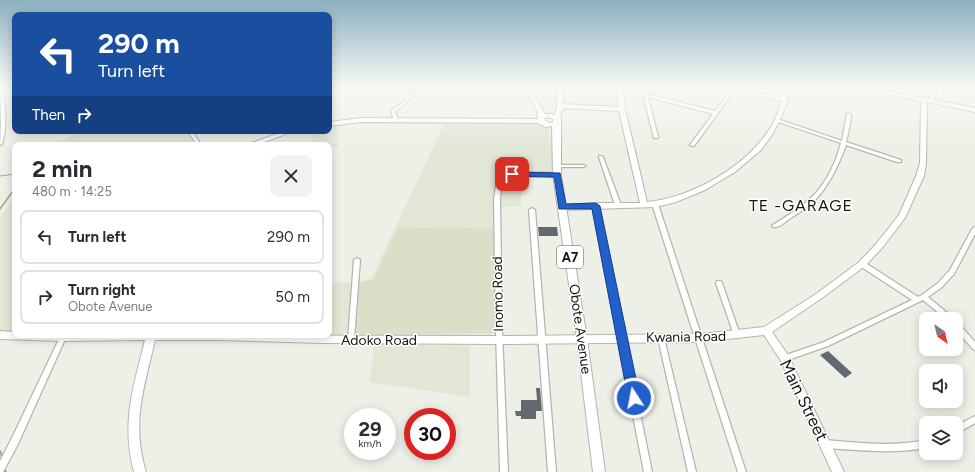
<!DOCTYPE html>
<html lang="en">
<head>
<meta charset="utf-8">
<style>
	:root { --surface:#fff; --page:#f2f2f3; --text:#2b2b33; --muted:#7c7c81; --line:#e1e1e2 }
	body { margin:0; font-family:Figtree,sans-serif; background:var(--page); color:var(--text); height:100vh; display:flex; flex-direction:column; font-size:15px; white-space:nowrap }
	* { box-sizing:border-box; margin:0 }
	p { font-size:13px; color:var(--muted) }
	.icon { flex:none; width:22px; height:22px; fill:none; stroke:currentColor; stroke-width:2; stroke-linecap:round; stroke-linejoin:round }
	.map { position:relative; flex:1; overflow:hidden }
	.drawer { position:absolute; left:12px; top:142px; width:320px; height:196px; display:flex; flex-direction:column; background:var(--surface); border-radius:8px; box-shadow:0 2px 10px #0003 }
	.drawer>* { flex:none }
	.top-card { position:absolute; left:12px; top:12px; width:320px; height:122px; border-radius:8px; box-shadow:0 2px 10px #0003; background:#1a4fa0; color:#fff; overflow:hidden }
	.needle { width:26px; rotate:146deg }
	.fabs { position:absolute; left:919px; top:312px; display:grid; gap:8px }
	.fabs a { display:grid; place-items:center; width:44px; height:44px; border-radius:8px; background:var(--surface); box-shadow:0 2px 10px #0003; font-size:20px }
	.speed { position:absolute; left:344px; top:408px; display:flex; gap:8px; font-size:20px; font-weight:700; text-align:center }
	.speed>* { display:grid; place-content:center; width:52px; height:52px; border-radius:50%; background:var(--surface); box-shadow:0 2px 10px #0003; line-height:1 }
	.speed small { font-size:10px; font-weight:400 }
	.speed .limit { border:6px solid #d22; background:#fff; color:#111 }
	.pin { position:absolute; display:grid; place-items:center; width:34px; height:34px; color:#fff; margin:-17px; border-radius:8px; box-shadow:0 2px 6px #0006 }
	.me { position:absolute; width:44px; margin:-22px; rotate:349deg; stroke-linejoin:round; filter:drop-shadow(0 0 3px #0008) }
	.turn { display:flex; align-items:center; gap:14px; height:84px; padding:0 20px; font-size:18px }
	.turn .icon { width:52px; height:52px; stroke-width:2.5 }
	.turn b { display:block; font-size:28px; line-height:34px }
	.then { display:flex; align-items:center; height:38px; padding:0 20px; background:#0003; gap:8px; font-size:15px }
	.round { display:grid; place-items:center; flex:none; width:42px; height:42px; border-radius:8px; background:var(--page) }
	.headline { display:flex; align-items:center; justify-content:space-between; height:68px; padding:0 20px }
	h1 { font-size:24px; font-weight:700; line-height:30px }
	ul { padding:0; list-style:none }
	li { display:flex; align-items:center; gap:12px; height:54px; margin:0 8px 6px; padding:0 12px; border:2px solid var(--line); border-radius:8px }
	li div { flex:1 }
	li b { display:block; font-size:15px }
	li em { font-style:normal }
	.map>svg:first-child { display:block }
	.built { fill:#e1e6d5 }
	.green { fill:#dae0c7 }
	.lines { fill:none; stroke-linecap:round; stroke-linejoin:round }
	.stream-far2 { stroke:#9fa981; stroke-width:1 }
	.stream-far1 { stroke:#9fa981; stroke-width:1.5 }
	.stream { stroke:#9fa981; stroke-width:2 }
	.building { fill:#646971 }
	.street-casing { stroke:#b3b6ac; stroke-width:2.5 }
	.secondary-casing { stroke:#b3b6ac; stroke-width:2 }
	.primary-casing { stroke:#b3b6ac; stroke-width:2 }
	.street { fill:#fff; fill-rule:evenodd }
	.secondary { fill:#fff; fill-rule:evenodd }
	.primary { fill:#fff; fill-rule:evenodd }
	.route { fill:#225fcb; stroke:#163e84 }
	.labels { text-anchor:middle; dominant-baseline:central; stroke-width:3; stroke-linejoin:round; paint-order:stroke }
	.shield { fill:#fff; stroke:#5a5b59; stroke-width:1 }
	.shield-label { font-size:13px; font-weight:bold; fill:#141512 }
	.street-label { font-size:14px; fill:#141512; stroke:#fff }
	.quarter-label { font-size:16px; letter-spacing:1px; fill:#141512; stroke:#fff }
	.near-street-label { font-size:17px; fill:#141512; stroke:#fff }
</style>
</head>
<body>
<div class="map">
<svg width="975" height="472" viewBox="0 0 975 472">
	<rect width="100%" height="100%" fill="#edf0e6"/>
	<path class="built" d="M446,120L543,123L548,126L556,174L521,175V206L496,207L495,334L323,336L281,335H329V282L353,283L371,279Z
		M336,125L339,147L329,149V145H314L310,131H329V127Z
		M81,131H187L194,145H54Z
		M15,197V334H0V217Z
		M375,344L470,346V397L369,382Z"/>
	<path class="green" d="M398,227L495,229L494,333L353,335L357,283L374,279Z"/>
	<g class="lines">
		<path class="stream-far2" d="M0,176L15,174"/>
		<path class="stream-far1" d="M0,209L15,188"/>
		<path class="stream" d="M0,451L2,457
			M5,470L6,472"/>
	</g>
	<path class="building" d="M538,227H557L558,236H539Z
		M828,351L852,373L845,378L820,355Z
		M536,388H540L542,411H536V419H521V416H516L515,411H521V400H537Z"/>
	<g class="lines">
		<g class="street-casing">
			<path id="street" d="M0,86H4C4,106 8,125 2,144L0,145L1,122Z
				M330,86H335L329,90V87Z
				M419,86H424L413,94L403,106L395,111L398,120V121H394L391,111L392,110L401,104L411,92Z
				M643,86H647V94L715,111L723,101L731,88L734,89L726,102L694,146H692L690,145L713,114L648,97L658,137V138H654L643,95Z
				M934,86H938L933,101L931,102L929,101Z
				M847,114H849L851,115L850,124L846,142L901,160V162H897L846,145C839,164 830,184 816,199C808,207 799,213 789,219C784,223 779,228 773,227L772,226L773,225C787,216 802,207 814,195C827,181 836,162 841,143L776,121L778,120H780L842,141Z
				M50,131H54V132L52,133H50Z
				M188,131H192L201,145H197Z
				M599,156H601L603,157L621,205L620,206L618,207L615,205L599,157Z
				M555,165H584L586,166L584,167H555Z
				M500,172L557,173L559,175L557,177L502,176L500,199L502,331L508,472H500L496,331L494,199L498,174Z
				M655,202L658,204L746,472H738L652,204Z
				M595,204L598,206L652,472H644L592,206Z
				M532,208L535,210L556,472H548L529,210Z
				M975,227V234L954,274L942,287L928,297L952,317L953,319H946L923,300L828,346L785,361L783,360L782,358L783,356L824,342L912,300L860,266L859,264L860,262H864L918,297L922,295L938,283L950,270L972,229Z
				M357,258L359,259L360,260L354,339L353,341L351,342L349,341L348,339L354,260L355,259Z
				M717,281H721L722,283L740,335L739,337L737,338L735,337L734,335L716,283Z
				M956,322L958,323L975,342V350L973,349L956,330Z
				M61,335H65L66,337L17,446L3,472H0V461L11,440Z
				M661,335L663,336L664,338L696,472H688L658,338L659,336Z
				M975,416V423L956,434V426Z
				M825,440C859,443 892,447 926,440V448C892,454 859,450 825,448L822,447L821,444L822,441Z"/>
		</g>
		<g class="secondary-casing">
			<path id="secondary" d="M557,86H563V104L619,107L616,86H622L625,109L647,202C697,198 771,154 781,101L715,86H728L781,97L783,86H789L787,99L788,100L780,120L772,135L761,150L735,172L705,190L676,202L656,207L562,210L558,207L559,205L599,203H640L619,111L563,108L560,118L559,119H555L554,118L557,106Z
				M849,86H863L975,108V112L927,102L926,163L924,176L905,218L882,248L865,266L822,298L772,332L788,355L844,472H832L781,361L764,335L700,342L499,344L323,343L217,340H155C144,388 131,423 146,472H134C121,423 133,388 145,340L63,341L0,339V331L15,332V335L499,336L700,334L764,327L816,294L859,262L876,244L899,215L916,176L920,163L921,101Z
				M361,118L541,119L544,121L541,123L361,122L329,126V122Z
				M285,131H294L256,145H246Z"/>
		</g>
		<g class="primary-casing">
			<path id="primary" d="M523,86H529L545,114H552L561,118V175L587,339L605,472H593L577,339L553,175L552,126L545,127L538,123V116L536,108ZM549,117L553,119V122L549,123L545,120V118Z"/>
		</g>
		<use href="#street" class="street"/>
		<use href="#secondary" class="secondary"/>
		<use href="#primary" class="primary"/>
	</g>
	<linearGradient id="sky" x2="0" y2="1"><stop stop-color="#8bb0bf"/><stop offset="0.57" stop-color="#f7f8f4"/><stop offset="1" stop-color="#f7f8f4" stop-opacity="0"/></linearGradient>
	<rect width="975" height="152" fill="url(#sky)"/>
	<path class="route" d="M512,172L560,173L566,204L596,203L600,206L640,398L638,401L634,403L630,401L628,398L592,209H559L554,177L509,176V173Z"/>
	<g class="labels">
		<rect class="shield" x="557" y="246" width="26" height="22" rx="3"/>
		<g class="shield-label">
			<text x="570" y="257">A7</text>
		</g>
		<g class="street-label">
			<text transform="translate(498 294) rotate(-91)">Inomo Road</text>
			<text transform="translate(580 329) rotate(82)">Obote Avenue</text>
			<text transform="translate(686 337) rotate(-1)">Kwania Road</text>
			<text x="379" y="340">Adoko Road</text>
		</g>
		<g class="quarter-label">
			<text x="801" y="205">TE -GARAGE</text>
		</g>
		<g class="near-street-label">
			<text transform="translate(804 400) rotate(64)">Main Street</text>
		</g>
	</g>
</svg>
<div class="fabs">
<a><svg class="needle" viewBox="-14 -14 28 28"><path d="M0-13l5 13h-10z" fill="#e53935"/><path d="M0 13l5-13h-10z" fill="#7c7c81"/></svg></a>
<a><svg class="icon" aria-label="sound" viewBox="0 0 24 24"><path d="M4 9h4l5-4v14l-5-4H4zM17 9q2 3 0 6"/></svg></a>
<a><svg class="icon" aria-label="layers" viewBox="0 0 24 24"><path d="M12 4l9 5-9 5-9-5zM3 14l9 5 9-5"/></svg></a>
</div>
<div class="speed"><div>29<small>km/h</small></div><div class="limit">30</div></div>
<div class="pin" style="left:512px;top:174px;background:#d93025"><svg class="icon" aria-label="arrive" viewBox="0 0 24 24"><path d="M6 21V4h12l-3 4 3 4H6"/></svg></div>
<svg class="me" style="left:634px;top:398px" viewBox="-20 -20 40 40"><circle r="17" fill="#225fcb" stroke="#fff" stroke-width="3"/><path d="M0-11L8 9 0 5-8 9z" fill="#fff"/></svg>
<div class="top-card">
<div class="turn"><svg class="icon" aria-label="left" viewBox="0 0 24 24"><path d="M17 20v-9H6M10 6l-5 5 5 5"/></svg><div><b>290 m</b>Turn left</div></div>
<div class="then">Then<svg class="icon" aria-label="right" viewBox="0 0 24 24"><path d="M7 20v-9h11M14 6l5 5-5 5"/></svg></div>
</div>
<section class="drawer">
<div class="headline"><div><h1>2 min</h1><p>480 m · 14:25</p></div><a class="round"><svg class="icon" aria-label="close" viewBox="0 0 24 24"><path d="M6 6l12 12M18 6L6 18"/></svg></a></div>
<ul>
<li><svg class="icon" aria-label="left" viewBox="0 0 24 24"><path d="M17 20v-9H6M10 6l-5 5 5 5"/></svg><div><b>Turn left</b></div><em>290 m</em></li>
<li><svg class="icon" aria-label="right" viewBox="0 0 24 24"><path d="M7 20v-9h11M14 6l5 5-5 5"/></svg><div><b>Turn right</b><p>Obote Avenue</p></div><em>50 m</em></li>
</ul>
</section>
</div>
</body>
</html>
